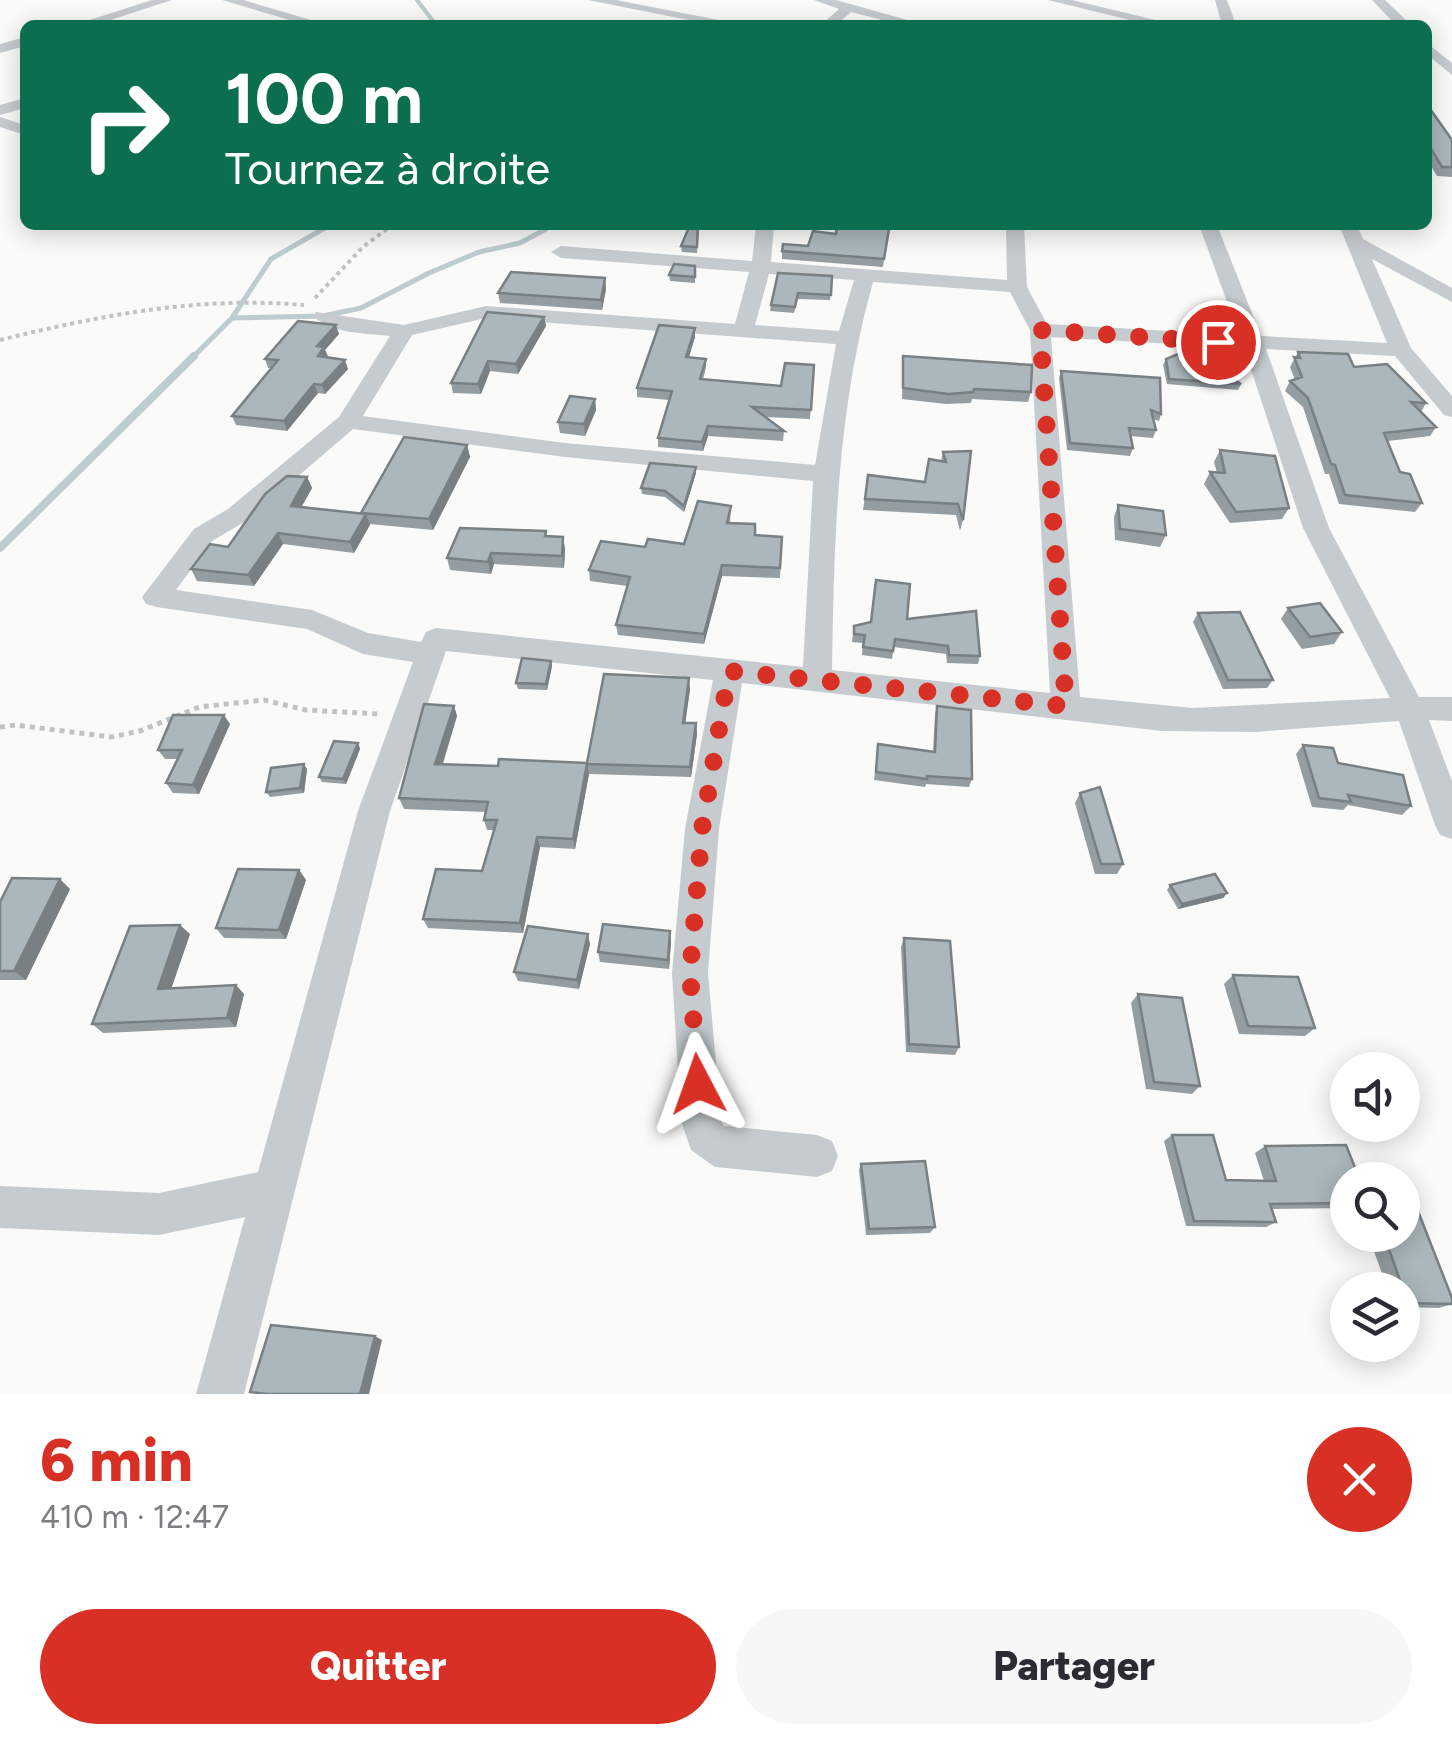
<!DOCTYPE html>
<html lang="fr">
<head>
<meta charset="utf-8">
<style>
	:root { --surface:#fff; --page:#f7f7f7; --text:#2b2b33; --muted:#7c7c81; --accent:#d93025 }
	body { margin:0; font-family:Figtree,sans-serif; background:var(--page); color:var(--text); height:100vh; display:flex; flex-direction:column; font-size:38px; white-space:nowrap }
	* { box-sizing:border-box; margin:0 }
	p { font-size:32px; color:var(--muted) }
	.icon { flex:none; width:55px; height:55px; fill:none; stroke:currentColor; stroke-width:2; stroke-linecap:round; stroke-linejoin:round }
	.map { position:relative; height:1394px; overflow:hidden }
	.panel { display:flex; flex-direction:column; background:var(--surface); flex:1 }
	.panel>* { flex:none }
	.hud { position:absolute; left:20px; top:20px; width:1412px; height:210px; border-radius:15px; box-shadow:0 5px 25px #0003; background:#0b6e4f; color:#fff; overflow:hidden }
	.fabs { position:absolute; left:1330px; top:1052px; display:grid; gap:20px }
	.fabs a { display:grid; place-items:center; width:90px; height:90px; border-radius:50%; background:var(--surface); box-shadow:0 5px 25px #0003; font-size:50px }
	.pin { position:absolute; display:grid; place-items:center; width:85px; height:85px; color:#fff; margin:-42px; border:5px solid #fff; border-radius:50%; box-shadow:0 2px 10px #0007 }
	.me { position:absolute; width:110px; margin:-55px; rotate:356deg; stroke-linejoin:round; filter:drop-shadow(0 0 8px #0008) }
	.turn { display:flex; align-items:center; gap:35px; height:210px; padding:0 40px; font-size:45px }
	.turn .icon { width:130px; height:130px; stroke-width:2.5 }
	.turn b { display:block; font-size:70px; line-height:85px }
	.round { display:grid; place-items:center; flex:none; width:105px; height:105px; border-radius:52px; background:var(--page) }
	.overview { display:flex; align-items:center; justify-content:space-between; height:170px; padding:0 40px }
	h1 { font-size:60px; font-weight:800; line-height:75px; color:var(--accent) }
	.cta { display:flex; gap:20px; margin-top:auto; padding:20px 40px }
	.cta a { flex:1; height:115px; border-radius:60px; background:var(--accent); color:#fff; font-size:40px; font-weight:800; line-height:115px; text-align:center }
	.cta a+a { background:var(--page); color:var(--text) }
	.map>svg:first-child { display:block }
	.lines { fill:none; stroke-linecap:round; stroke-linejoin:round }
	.stream-far2 { stroke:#bdcccf; stroke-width:4 }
	.stream-far1 { stroke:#bdcccf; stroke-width:5 }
	.stream { stroke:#bdcccf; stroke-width:8 }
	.path-far1 { stroke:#bfc3c5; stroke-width:4; stroke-dasharray:4 4; stroke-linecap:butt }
	.path { stroke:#bfc3c5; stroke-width:5; stroke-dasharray:5 5; stroke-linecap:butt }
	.minor { fill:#c5cbce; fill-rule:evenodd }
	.wall { fill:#939da2 }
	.shaded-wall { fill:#788084 }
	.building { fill:#abb7bc; stroke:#788084; stroke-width:2.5 }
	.route { stroke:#d93025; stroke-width:18; stroke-dasharray:0 32.4 }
</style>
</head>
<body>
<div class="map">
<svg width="1452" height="1394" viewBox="0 0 1452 1394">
	<rect width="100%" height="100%" fill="#fafaf8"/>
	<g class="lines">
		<path class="stream-far2" d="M417,0L436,25
			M880,25L882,20"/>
		<path class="stream-far1" d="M232,318L323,316L361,308L429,273L479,252L520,243L546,229V225
			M192,358L232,318L271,259L330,225"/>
		<path class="stream" d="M0,548L194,356"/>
		<path class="path-far1" d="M390,228L407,225
			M315,298L363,247L392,225
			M0,340C102,315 199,296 304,305"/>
		<path class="path" d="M0,727L16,725L111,737L140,731L199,707L264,700L306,710L379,714"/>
		<path class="minor" d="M152,0H172L95,25H74Z
			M222,0H243L328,25H306Z
			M588,0H616L744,25H714Z
			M814,0H836L925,25H902L851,12L836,25H821L839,9Z
			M1048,0H1072L1176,25H1150Z
			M1215,0H1227L1236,25H1222Z
			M1372,0H1385L1411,25H1396Z
			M25,37V46L0,53V44Z
			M1428,44L1452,63V75L1428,55Z
			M25,98V108L0,115V105Z
			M0,117L25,125V135L0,127Z
			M756,225H774L771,262L1007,280L1006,225H1024L1027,287L1047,324L1239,335L1199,225H1217L1261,336L1387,343L1339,225H1357L1363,239L1452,288V302L1372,259L1411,348L1452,396V417L1444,415L1395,356L1266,349L1329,528L1419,697H1452V721L1429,720L1452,781V839L1440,835L1435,825L1399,721L1255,732L1162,731L742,683L719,829L708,973L721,1121L724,1126L817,1135L832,1141L838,1156L832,1171L817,1177L715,1167L691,1150L681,1121L672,973L685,829L713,680L446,651L390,811L244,1394H196L245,1217L159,1235L0,1228V1186L159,1193L258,1172L358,811L413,662L363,654L307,629L156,607L146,604L142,597L194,529L228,509L339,417L390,336C364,333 333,334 313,316L316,312L404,325L486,306L735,324L749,272L561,258L551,252L561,246L752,261ZM769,274L854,280L839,331L755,325ZM873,282L1010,292L1030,330L1050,693L832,670C834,538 837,409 873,282ZM486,318L836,344L815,465L565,443L363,416L412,335ZM1051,337L1244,348L1303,528L1390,698L1193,708L1080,697ZM353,429L565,457L813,481L803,667L436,628L426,632L421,642L368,633L312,610L176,590L212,541L246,521Z"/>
	</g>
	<path class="wall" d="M1428,106L1452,140V177L1437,176L1428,161Z
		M699,225L697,253L682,252L681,246Z
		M869,227L889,229L883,267L782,259V251L808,246L836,234Z
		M695,266V283L670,281L669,275Z
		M832,276L830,300L798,299L794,313L770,311L771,305Z
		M605,278L606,289L602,310L500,303L498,293Z
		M544,317L546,326L518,374L490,371L481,394L453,393L451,383Z
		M695,328V337L689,357L706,359V368L703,379L781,386L814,365L810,419L765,417L784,431L783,441L708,436L703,451L658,447V438L669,400L637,397V388Z
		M339,334L325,350L327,357L348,369L325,394L318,393L287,431L236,425L232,416L271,368H268L265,359Z
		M1298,352L1354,367L1426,403L1421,412L1436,427L1430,436L1388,441L1400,472L1422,503L1415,512L1339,504L1329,474H1325L1303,407L1285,391L1290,381L1295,380L1290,367Z
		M903,356L1031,392L1028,402L972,399L971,403L946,404L902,399Z
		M1166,359L1241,384L1238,390L1167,384L1163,365Z
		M1061,371L1161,414L1159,421L1153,419L1156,430L1153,438L1130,436L1133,448L1130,456L1067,450L1059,378Z
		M595,399L596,410L585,436L560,433L558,422Z
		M467,445L470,457L433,530L370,524L354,553L283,544L254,586L197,581L191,569L228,547L307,477L312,488L301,507L361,513Z
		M1220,450L1289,508L1282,519L1230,523L1204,484L1210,472L1217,473L1214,462Z
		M943,452L963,520L960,531L956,515L863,510L868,475L925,482L941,461Z
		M696,473L684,512L665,497L642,494L641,488Z
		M1118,505L1166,535L1160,547L1115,540L1114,517Z
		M731,506L730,523L755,535L782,537L780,578L722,576L704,644L618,635L616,625L627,586L590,581L589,570L645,547L684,544Z
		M546,531L547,536L563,537L565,549L564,568L494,564L491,574L450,570L447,558Z
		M1288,608L1342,632L1334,644L1302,649L1281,619Z
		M1198,613L1273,680L1267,688L1223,689L1193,622Z
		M907,619L980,656L978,664L947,663L946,654L894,647L892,659L862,655L863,643L852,642L854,626Z
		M551,661L552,666L547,690L518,689L516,683Z
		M690,689L685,723H696L697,734L691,777L589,774L575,849L540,847L523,933L428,928L423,919L482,871L494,830H487L484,820L486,812L404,809L399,798L454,706L457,716L443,764L498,766L587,763Z
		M937,706L972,779L969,787L926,784L925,787L874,780L878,744L933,752L935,714Z
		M230,724L199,794L173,793L166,783L178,759H165L158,750Z
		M358,743L360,749L346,784L322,782L319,777Z
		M1303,745L1338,763L1411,806L1402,815L1348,805L1343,810L1312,807L1296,754Z
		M307,769L304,793L270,797L266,792Z
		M1080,793L1123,864L1117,874H1095L1075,803Z
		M299,870L306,880L286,939L224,938L216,928Z
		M1170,885L1227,893L1223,898L1178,909L1167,890Z
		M70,889L26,980H0V902Z
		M190,934L171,989L244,994L236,1027L103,1033L92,1024Z
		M904,938L959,1047L955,1055L906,1052L901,947Z
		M671,941L669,969L600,962L598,952Z
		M590,944L579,989L518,981L514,972Z
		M1233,975L1315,1028L1305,1036L1239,1034L1224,984Z
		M1138,994L1200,1086L1192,1094L1146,1089L1131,1003Z
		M1172,1135L1226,1180L1264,1181L1255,1153L1265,1146L1348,1180V1208L1272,1209L1276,1222L1266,1227L1186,1226L1164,1141Z
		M861,1164L935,1227L930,1233L866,1235L859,1170Z
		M1368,1235H1402L1452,1304L1439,1308L1402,1307V1290H1388Z"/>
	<path class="shaded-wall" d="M605,278L606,289L602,310L601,300Z
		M544,317L546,326L518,374L516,364Z
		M336,325L339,334L325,350L328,356L321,365L317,346Z
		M695,328V337L686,366V357Z
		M345,360L348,369L325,394L322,385Z
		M488,361L490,371L481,394L478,384Z
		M314,384L318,393L287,431L284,421Z
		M595,399L596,410L585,436L584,424Z
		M708,426V436L703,451L702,442Z
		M467,445L470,457L433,530L429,519Z
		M696,467V473L684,512V506Z
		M307,477L312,488L296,517L291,506Z
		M366,514L370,525L354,553L350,542Z
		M278,533L283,544L254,586L248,575Z
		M563,537L565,549L564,568L562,556Z
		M491,553L494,564L491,574L488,562Z
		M722,565V576L704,644V634Z
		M551,661L552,666L547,690L546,684Z
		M689,678L690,689L684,733L683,723Z
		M454,706L457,716L439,774L435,764Z
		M224,715L230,724L199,794L193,785Z
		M696,723L697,734L691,777L690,767Z
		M358,743L360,749L346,784L343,779Z
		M304,764L307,769L304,793L300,788Z
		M587,764L589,774L575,849L573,839Z
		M537,837L540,847L523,933L520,923Z
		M299,870L306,880L286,939L279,930Z
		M60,879L70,889L26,980L14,971Z
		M1227,893L1223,898L1178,909L1182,904Z
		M180,925L190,934L168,998L158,989Z
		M670,931L671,941L669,969L668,960Z
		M588,934L590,944L579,989L577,980Z
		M236,985L244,994L236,1027L227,1018Z
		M375,1336L382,1340L369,1394H360Z"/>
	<path class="building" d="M1428,106L1452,140V167H1442L1428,144Z
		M690,225H698L697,247L681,246Z
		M837,225H869V227L889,229L884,259L782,251L783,244L808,246L813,231L836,234Z
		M674,264L695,266V277L669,275Z
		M511,272L605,278L601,300L498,293Z
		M778,273L832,276L831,295L798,293L795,307L771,305Z
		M487,312L544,317L516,364L488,361L478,384L451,383Z
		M298,321L336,325L317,346L324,347L318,356L345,360L322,385L314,384L284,421L232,416L278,360L265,359Z
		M659,325L695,328L686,357L706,359L700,379L781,386L785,363L814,365L811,410L752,407L784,431L708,426L702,442L658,438L672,391L637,388Z
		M1188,350L1241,384L1169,379L1166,359Z
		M1298,352L1348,354L1354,367L1387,364L1426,403L1411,402L1436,427L1384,433L1400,472L1410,474L1422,503L1345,495L1335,465L1331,464L1308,398L1290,381L1302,377L1294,357L1300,358Z
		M903,356L1032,365L1031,392L974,389L973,392L948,394L903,388Z
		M1061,371L1160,378L1161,414L1151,410L1156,430L1129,428L1133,448L1070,443Z
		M570,396L595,399L584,424L558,422Z
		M404,437L467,445L429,519L361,513Z
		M1220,450L1275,456L1289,508L1236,512L1210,472L1225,473Z
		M971,451L963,520L958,504L865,499L868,475L925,482L929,459L946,462L943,452Z
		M650,463L696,467L684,506L665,491L641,488Z
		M287,476L307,477L291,506L366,514L350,542L278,533L248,575L191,569L210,544L228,547L265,494Z
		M698,501L731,506L727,523L755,524V535L782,537L780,568L722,565L704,634L616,625L630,577L589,570L601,541L645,547L648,539L684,544Z
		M1118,505L1163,511L1166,535L1120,529Z
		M460,528L546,531L545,536L563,537L562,556L491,553L488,562L447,558Z
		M876,580L910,584L907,619L976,611L980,656L949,655L948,646L895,639L893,651L863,647L865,635L854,634V626L871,622Z
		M1320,603L1342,632L1310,637L1288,608Z
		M1240,612L1273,680H1228L1198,613Z
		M522,658L551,661L546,684L516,683Z
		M604,674L689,678L683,723H696L690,767L587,764L573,839L537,837L520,923L423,919L436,869L482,871L497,820H484L488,802L399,798L424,704L454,706L435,764L498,766L499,759L587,763Z
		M937,706L971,710L972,779L927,776V779L876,772L878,744L935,752Z
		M173,715H224L193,785L166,783L182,750H158Z
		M334,741L358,743L343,779L319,777Z
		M1303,745L1333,748L1338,763L1403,775L1411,806L1348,795L1351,802L1319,798Z
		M304,764L300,788L266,792L271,768Z
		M1100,787L1123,864H1101L1080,793Z
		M238,869L299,870L279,930L216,928Z
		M1215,874L1227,893L1182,904L1170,885Z
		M12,878L60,879L14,971H0V902Z
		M603,924L670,931L668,960L598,952Z
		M180,925L158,989L236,985L227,1018L92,1024L130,926Z
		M528,926L588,934L577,980L514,972Z
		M904,938L950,941L959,1047L909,1044Z
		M1233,975L1298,977L1315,1028L1248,1026Z
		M1138,994L1182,998L1200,1086L1154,1082Z
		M1172,1135H1213L1226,1180L1276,1181L1265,1146L1346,1145L1360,1180H1348V1203L1270,1204L1276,1222L1194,1221Z
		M925,1161L935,1227L869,1229L861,1164Z
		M1402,1206H1416L1452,1298V1304L1408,1303L1384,1235H1402Z
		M271,1325L375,1336L360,1394H267L250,1392Z"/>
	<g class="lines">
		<path class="route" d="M698,1084L690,973L702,829L729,671L1066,706L1040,330L1218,342"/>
	</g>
</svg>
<div class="fabs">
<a><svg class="icon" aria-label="sound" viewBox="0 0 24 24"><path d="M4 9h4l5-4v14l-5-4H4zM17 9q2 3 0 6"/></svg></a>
<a><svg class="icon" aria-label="search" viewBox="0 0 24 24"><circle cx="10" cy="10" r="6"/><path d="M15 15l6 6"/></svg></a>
<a><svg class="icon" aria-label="layers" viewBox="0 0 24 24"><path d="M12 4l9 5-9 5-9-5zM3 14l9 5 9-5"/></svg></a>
</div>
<div class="pin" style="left:1218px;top:342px;background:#d93025"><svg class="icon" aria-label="arrive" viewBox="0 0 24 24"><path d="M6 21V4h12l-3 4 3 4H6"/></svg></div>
<svg class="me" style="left:698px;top:1084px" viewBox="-20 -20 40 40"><path d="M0-17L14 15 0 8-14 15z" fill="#d93025" stroke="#fff" stroke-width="4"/></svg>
<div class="hud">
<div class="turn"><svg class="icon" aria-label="right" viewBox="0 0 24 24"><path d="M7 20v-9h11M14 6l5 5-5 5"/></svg><div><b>100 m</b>Tournez à droite</div></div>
</div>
</div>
<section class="panel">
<div class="overview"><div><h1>6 min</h1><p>410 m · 12:47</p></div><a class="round" style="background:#d93025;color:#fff"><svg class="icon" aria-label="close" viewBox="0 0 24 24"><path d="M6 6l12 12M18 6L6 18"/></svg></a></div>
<div class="cta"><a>Quitter</a><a>Partager</a></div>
</section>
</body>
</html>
